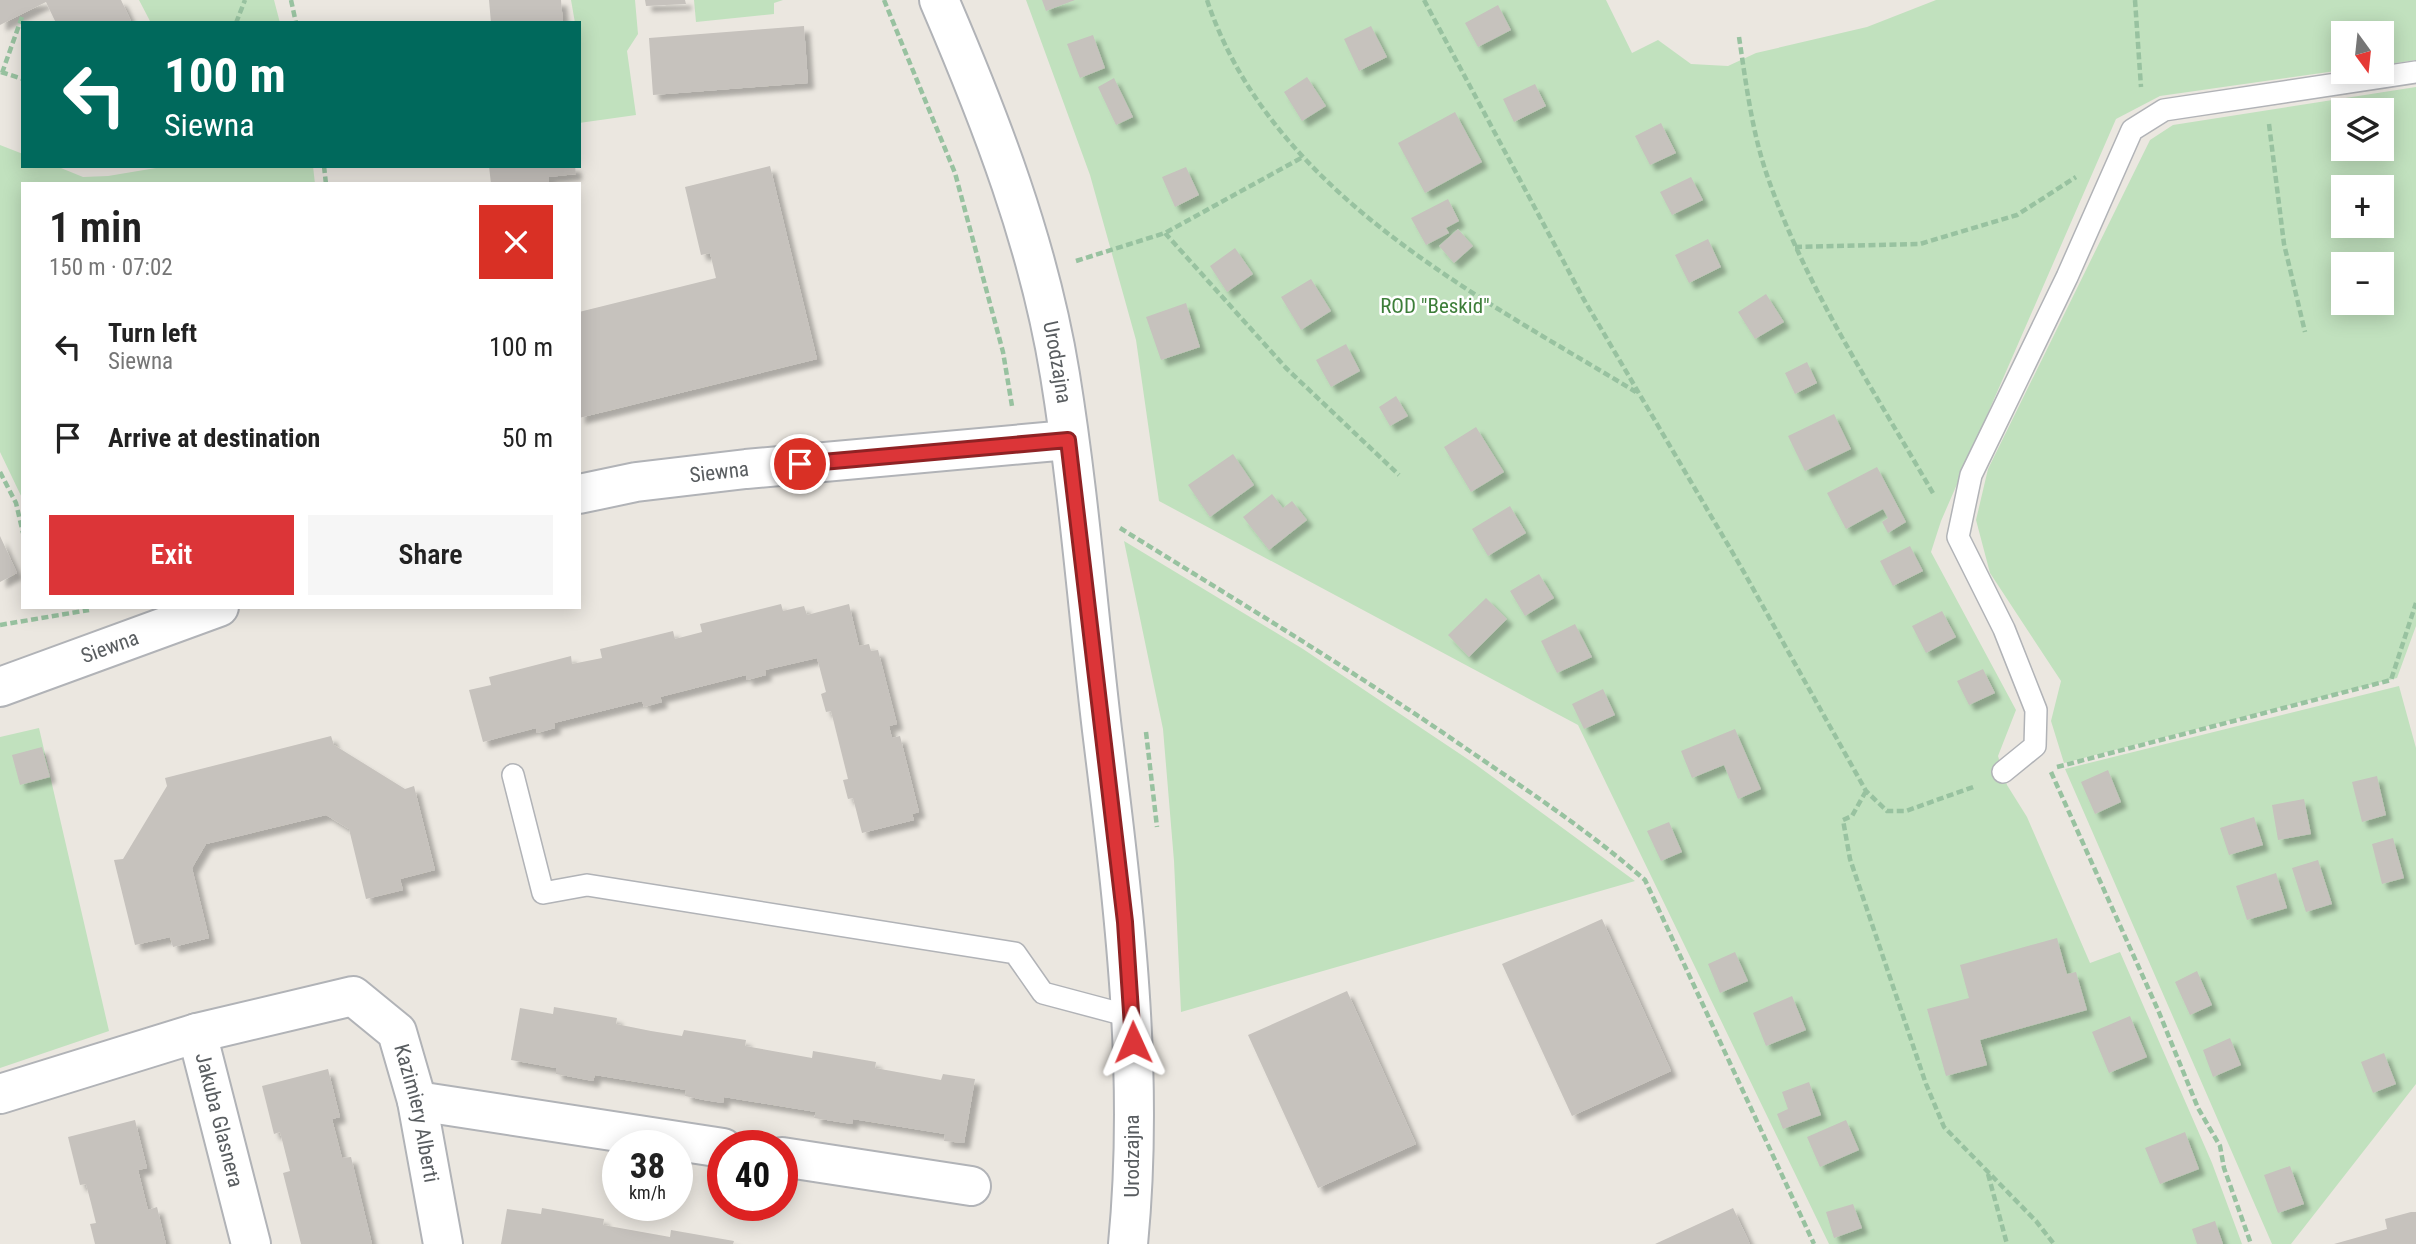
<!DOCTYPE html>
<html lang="en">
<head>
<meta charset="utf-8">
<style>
	:root { --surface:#fff; --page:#f6f6f6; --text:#222; --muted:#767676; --accent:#dc3538 }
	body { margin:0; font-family:"Roboto Condensed",sans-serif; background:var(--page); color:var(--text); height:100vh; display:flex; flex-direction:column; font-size:26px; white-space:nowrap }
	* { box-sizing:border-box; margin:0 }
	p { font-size:23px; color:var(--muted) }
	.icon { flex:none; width:38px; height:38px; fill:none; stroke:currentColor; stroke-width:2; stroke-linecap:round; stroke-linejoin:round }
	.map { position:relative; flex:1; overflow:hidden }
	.drawer { position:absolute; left:21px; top:182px; width:560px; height:427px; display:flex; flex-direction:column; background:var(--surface); border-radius:0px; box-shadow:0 4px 18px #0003 }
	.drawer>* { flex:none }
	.top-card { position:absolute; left:21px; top:21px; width:560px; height:147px; border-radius:0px; box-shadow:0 4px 18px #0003; background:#00695c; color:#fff; overflow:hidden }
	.needle { width:46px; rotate:165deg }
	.controls { position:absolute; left:2331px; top:21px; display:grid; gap:14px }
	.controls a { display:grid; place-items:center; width:63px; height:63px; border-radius:0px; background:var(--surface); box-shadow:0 4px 18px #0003; font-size:35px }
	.speed { position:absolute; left:602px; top:1130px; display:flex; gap:14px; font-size:35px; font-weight:700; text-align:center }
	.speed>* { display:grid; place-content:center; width:91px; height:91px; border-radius:50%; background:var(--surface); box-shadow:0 4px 18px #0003; line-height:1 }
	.speed small { font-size:18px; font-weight:400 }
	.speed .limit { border:10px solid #d22; background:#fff; color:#111 }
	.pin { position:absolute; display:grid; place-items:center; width:60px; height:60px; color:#fff; margin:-30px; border:4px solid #fff; border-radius:50%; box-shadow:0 2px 7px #0007 }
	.me { position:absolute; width:77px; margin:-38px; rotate:359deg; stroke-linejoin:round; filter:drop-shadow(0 0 5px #0008) }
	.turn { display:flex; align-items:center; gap:24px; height:147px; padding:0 28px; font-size:32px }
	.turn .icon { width:91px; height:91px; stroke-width:2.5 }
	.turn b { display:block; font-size:49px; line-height:60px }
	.round { display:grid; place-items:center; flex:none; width:74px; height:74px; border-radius:0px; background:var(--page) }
	.head { display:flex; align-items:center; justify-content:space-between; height:119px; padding:0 28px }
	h1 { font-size:42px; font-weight:600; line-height:52px }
	.primary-button { display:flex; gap:14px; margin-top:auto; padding:14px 28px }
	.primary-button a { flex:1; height:80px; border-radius:0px; background:var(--accent); color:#fff; font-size:28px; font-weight:600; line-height:80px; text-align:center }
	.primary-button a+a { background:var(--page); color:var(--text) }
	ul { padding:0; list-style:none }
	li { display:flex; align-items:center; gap:21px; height:91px; padding:0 28px }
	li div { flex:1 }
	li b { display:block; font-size:26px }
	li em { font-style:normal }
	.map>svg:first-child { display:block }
	.green { fill:#c1e1be; fill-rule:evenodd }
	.building { fill:#c6c2bd; filter:url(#shadow) }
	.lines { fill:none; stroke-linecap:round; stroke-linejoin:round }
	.service-casing { stroke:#b1b3b7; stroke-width:24 }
	.minor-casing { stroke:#b1b3b7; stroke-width:42 }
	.tertiary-casing { stroke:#b1b3b7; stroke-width:42 }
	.path { stroke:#98c2a0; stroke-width:4.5; stroke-dasharray:7 3.5; stroke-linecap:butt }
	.service { stroke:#fff; stroke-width:21 }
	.minor { stroke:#fff; stroke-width:38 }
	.tertiary { stroke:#fff; stroke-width:38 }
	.route-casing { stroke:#8f2224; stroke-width:18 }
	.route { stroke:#dc3538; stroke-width:12 }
	.labels { text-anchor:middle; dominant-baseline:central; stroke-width:5; stroke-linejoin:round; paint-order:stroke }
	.park-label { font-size:21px; fill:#3d7e39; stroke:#fff }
	.street-label { font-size:21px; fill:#595d60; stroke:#fff }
</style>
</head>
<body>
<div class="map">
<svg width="2416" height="1244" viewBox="0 0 2416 1244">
	<defs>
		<filter id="shadow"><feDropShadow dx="6" dy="6" stdDeviation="2" flood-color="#0004"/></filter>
	</defs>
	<rect width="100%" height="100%" fill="#ebe7e0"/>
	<path class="green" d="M139,0H274L280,23H151Z
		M571,0H635L638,34L627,51L636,115L579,123V23H575Z
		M694,0H783L774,3V14L696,22Z
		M1026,0H1606L1632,53L1658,40L1691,64L1728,66L1756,53L1867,27L1936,0H2416V60L2382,65V33H2343V70L2160,96L2116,119L1941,521L1931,552L2016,710L1998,756L2007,785L2027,817L2090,963L2120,952L2212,1163L2242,1244H1829L1578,725L1159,501L1136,340L1090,175Z
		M2416,87V626L2397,678L2064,763L2051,721L2061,681L1990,573L1976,520L1988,469L2150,140L2173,125ZM2343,110H2382V149H2343ZM2343,187H2382V226H2343ZM2343,264H2382V303H2343Z
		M0,145L23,154V166H56L83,177L108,176L168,166H313L315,184H23V500L0,452Z
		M1124,541L1303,649L1475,764L1635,881L1181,1012L1174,861L1163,729Z
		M2399,686L2416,748V1084L2291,1244H2272L2065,769Z
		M39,728L109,1031L0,1068V737Z"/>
	<path class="building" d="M0,0H121L132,23H56L46,2L0,25Z
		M489,0H561L563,23H491Z
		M645,0H685L686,4L646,6Z
		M1042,0H1075L1046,11Z
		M1498,5L1511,30L1478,47L1465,23Z
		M804,26L808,83L653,95L649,38Z
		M1371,26L1387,57L1359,71L1344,39Z
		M1093,35L1105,68L1080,78L1067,44Z
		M1307,77L1326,106L1302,121L1284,92Z
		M1114,78L1133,117L1116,125L1098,87Z
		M1535,84L1546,106L1514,122L1503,99Z
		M1455,112L1482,162L1425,193L1398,143Z
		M1661,123L1676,153L1650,165L1635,136Z
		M489,166H575L576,174L549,177V184H491Z
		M770,166L817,359L579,418V312L716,278L710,253L701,255L685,187Z
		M1186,167L1199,195L1175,207L1162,177Z
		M1691,177L1703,200L1672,215L1660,192Z
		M1448,199L1459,221L1446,228L1449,233L1426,245L1411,218Z
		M1458,229L1473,246L1454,263L1439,246Z
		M1708,239L1721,267L1689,283L1675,255Z
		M1235,248L1253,274L1227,292L1210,266Z
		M1311,279L1331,311L1301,330L1281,297Z
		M1766,294L1784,322L1755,339L1738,312Z
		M1186,303L1200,347L1161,360L1146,317Z
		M1346,344L1360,371L1331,387L1316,360Z
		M1807,362L1817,383L1795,394L1785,373Z
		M1396,396L1408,416L1390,426L1379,407Z
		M1834,414L1851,449L1805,471L1788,436Z
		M1476,427L1504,472L1471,492L1444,447Z
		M1233,454L1254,485L1210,517L1188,485Z
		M1877,467L1906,522L1888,533L1882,522L1888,518L1883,509L1846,529L1827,493Z
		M1272,494L1283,508L1292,501L1307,520L1269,550L1243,517Z
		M1510,506L1526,533L1488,556L1472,529Z
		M0,536L17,573L0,582Z
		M1910,546L1923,571L1893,586L1880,561Z
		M1539,574L1554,598L1525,616L1510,591Z
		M1486,598L1507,619L1469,657L1448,635Z
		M781,604L783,611L804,606L807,615L849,604L859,646L869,644L871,651L878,650L897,724L889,726L892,738L900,736L919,812L912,814L914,820L862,833L853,798L848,799L843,780L848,779L831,711L826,712L821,694L826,692L817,658L765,670L766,675L747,680L746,675L660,697L662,702L644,707L642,701L554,723L555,728L537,733L536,728L483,742L469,690L491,685L489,677L571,656L572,664L602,658L600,649L673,631L675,639L702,632L700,624Z
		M1942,611L1956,637L1926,653L1912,626Z
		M1575,624L1592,657L1557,673L1541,641Z
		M1983,669L1995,693L1969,705L1957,681Z
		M1603,689L1615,715L1584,729L1572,704Z
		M1735,729L1761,789L1738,799L1724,765L1692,778L1681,751Z
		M331,736L334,745L405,789L414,786L435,870L400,879L403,890L366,899L349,829L326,815L206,844L192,868L209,938L173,947L170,937L135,945L114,860L123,859L167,786L165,778Z
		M42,747L50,777L20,785L12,755Z
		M2108,770L2121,802L2095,814L2081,782Z
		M2377,776L2386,815L2362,822L2352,782Z
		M2304,799L2311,834L2278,840L2272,805Z
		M2254,817L2263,845L2229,855L2220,828Z
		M1669,822L1682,852L1661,861L1647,831Z
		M2393,838L2404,878L2382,884L2372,844Z
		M2318,860L2332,904L2306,912L2292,868Z
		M2276,873L2287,908L2247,920L2236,886Z
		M1602,919L1671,1071L1572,1116L1502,964Z
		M2057,938L2067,974L2076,972L2087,1010L1980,1040L1987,1065L1946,1076L1927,1009L1969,998L1960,965Z
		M1735,952L1748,981L1720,993L1708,964Z
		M2197,971L2212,1005L2190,1015L2175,982Z
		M1347,991L1416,1144L1318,1188L1248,1035Z
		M1792,996L1806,1030L1766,1046L1753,1013Z
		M554,1007L617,1018L616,1024L651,1031L682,1036L684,1030L746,1040L745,1046L812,1058L813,1051L876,1062L875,1068L941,1080L943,1074L975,1079L964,1143L944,1141L945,1134L853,1119L852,1124L814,1118L816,1112L724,1097L723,1103L704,1100L685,1096L686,1090L595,1075L593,1081L556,1074V1068L511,1060L520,1008L553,1014Z
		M2130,1016L2147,1057L2109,1073L2092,1032Z
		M2230,1038L2241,1065L2213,1077L2203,1050Z
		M2384,1053L2396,1084L2373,1093L2361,1062Z
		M328,1069L340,1117L332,1119L342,1158L351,1157L372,1244H301L283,1173L290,1171L280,1132L274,1134L262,1086Z
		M1809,1082L1821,1115L1783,1129L1777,1114L1788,1109L1782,1092Z
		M135,1120L147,1168L138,1170L148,1210L157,1207L166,1244H95L90,1224L96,1223L91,1203L86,1184L80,1185L68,1137Z
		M1846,1120L1859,1150L1820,1167L1807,1137Z
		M2185,1132L2199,1169L2160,1184L2145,1148Z
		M2290,1166L2304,1204L2278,1213L2264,1175Z
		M1853,1204L1862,1228L1834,1238L1826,1212Z
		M542,1208L604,1219L603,1225L670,1237L671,1230L734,1241L733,1244H501L507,1209L541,1214Z
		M1733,1208L1750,1244H1655Z
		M2411,1212H2416V1244H2334L2387,1229L2385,1219Z
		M2215,1221L2223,1244H2197L2192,1229Z"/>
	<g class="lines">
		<g class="service-casing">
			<path id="service" d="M2003,772L2035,746L2036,710L2004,629L1958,537L1971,475L2067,277L2132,130L2164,110L2416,72
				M513,775L543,893L587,885L1015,953L1043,993L1133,1017"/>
		</g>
		<g class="minor-casing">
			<g id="minor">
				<path id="s1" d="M579,494L636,482L746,469L1068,440"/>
				<path id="s2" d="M0,687L219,607"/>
				<path id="s3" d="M197,1033L353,996L397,1032L417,1101L443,1244"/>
				<path id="s4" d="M0,1094L197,1033L251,1244"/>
				<path d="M417,1101L723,1148"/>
				<path d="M782,1157L971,1186"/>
			</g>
		</g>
		<g class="tertiary-casing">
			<g id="tertiary">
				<path id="s5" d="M939,0C991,121 1039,245 1060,375C1079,492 1088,612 1102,730C1123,900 1145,1072 1128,1244"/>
			</g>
		</g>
		<path class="path" d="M291,0L296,23
			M884,0L955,173L1003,352L1012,406
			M1207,0C1271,192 1475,294 1636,392
			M1424,0L1583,298L1741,567L1866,791L1887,811H1906L1976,786
			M2135,0L2141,87
			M236,23L245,0
			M1739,37C1746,83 1752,133 1768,178C1807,290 1875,392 1934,495
			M1,72L23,79
			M2,73L23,14
			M2269,124L2284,244L2305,332
			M324,166L326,184
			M1165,233L1286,368L1399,475
			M1795,247L1920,244L2017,215L2076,177
			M1076,261L1165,233L1303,157
			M0,472L16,503L23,533
			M1120,528C1239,602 1359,674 1474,754C1533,794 1591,833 1645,880L1814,1244
			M0,625L89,610
			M1146,732L1157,827
			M2057,767L2391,680L2416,603
			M2051,772L2158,1010L2198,1108L2220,1146L2224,1168L2251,1244
			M1866,791L1852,816L1843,820L1850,859L1926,1084L1944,1127L2036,1221L2054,1244
			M1988,1174L2007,1244"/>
		<use href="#service" class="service"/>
		<use href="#minor" class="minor"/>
		<use href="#tertiary" class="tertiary"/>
	</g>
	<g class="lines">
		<g class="route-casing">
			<path id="route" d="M800,464L1068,440L1125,922L1133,1042"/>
		</g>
		<use href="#route" class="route"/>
	</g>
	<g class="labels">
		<g class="park-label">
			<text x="1435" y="306">ROD "Beskid"</text>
		</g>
		<g class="street-label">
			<text stroke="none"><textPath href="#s5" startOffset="382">Urodzajna</textPath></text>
			<text stroke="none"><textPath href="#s1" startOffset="142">Siewna</textPath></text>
			<text stroke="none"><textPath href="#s2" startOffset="117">Siewna</textPath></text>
			<text stroke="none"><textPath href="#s3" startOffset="301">Kazimiery Alberti</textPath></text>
			<text stroke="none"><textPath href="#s4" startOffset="296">Jakuba Glasnera</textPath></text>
			<text transform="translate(1132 1156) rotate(-90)">Urodzajna</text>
		</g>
	</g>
</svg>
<div class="controls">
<a><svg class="needle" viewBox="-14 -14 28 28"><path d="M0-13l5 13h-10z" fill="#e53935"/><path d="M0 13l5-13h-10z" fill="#767676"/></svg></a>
<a><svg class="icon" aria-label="layers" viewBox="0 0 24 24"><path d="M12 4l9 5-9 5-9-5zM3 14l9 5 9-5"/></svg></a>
<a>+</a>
<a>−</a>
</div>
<div class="speed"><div>38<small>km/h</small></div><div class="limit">40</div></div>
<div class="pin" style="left:800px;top:464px;background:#d93025"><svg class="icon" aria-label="arrive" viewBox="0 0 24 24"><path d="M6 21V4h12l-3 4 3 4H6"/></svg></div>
<svg class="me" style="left:1133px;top:1042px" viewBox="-20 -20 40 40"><path d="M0-17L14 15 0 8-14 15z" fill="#dc3538" stroke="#fff" stroke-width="4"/></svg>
<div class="top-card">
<div class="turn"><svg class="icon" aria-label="left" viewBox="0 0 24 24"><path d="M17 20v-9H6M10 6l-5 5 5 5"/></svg><div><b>100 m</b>Siewna</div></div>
</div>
<section class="drawer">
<div class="head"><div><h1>1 min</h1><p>150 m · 07:02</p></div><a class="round" style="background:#d93025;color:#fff"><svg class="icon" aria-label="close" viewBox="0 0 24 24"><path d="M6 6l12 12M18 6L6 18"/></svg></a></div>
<ul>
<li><svg class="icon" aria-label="left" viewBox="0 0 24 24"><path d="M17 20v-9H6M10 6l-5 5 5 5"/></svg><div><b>Turn left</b><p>Siewna</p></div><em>100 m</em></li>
<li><svg class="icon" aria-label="arrive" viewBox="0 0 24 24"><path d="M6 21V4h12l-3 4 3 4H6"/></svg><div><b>Arrive at destination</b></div><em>50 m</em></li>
</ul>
<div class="primary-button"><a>Exit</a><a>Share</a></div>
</section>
</div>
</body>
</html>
